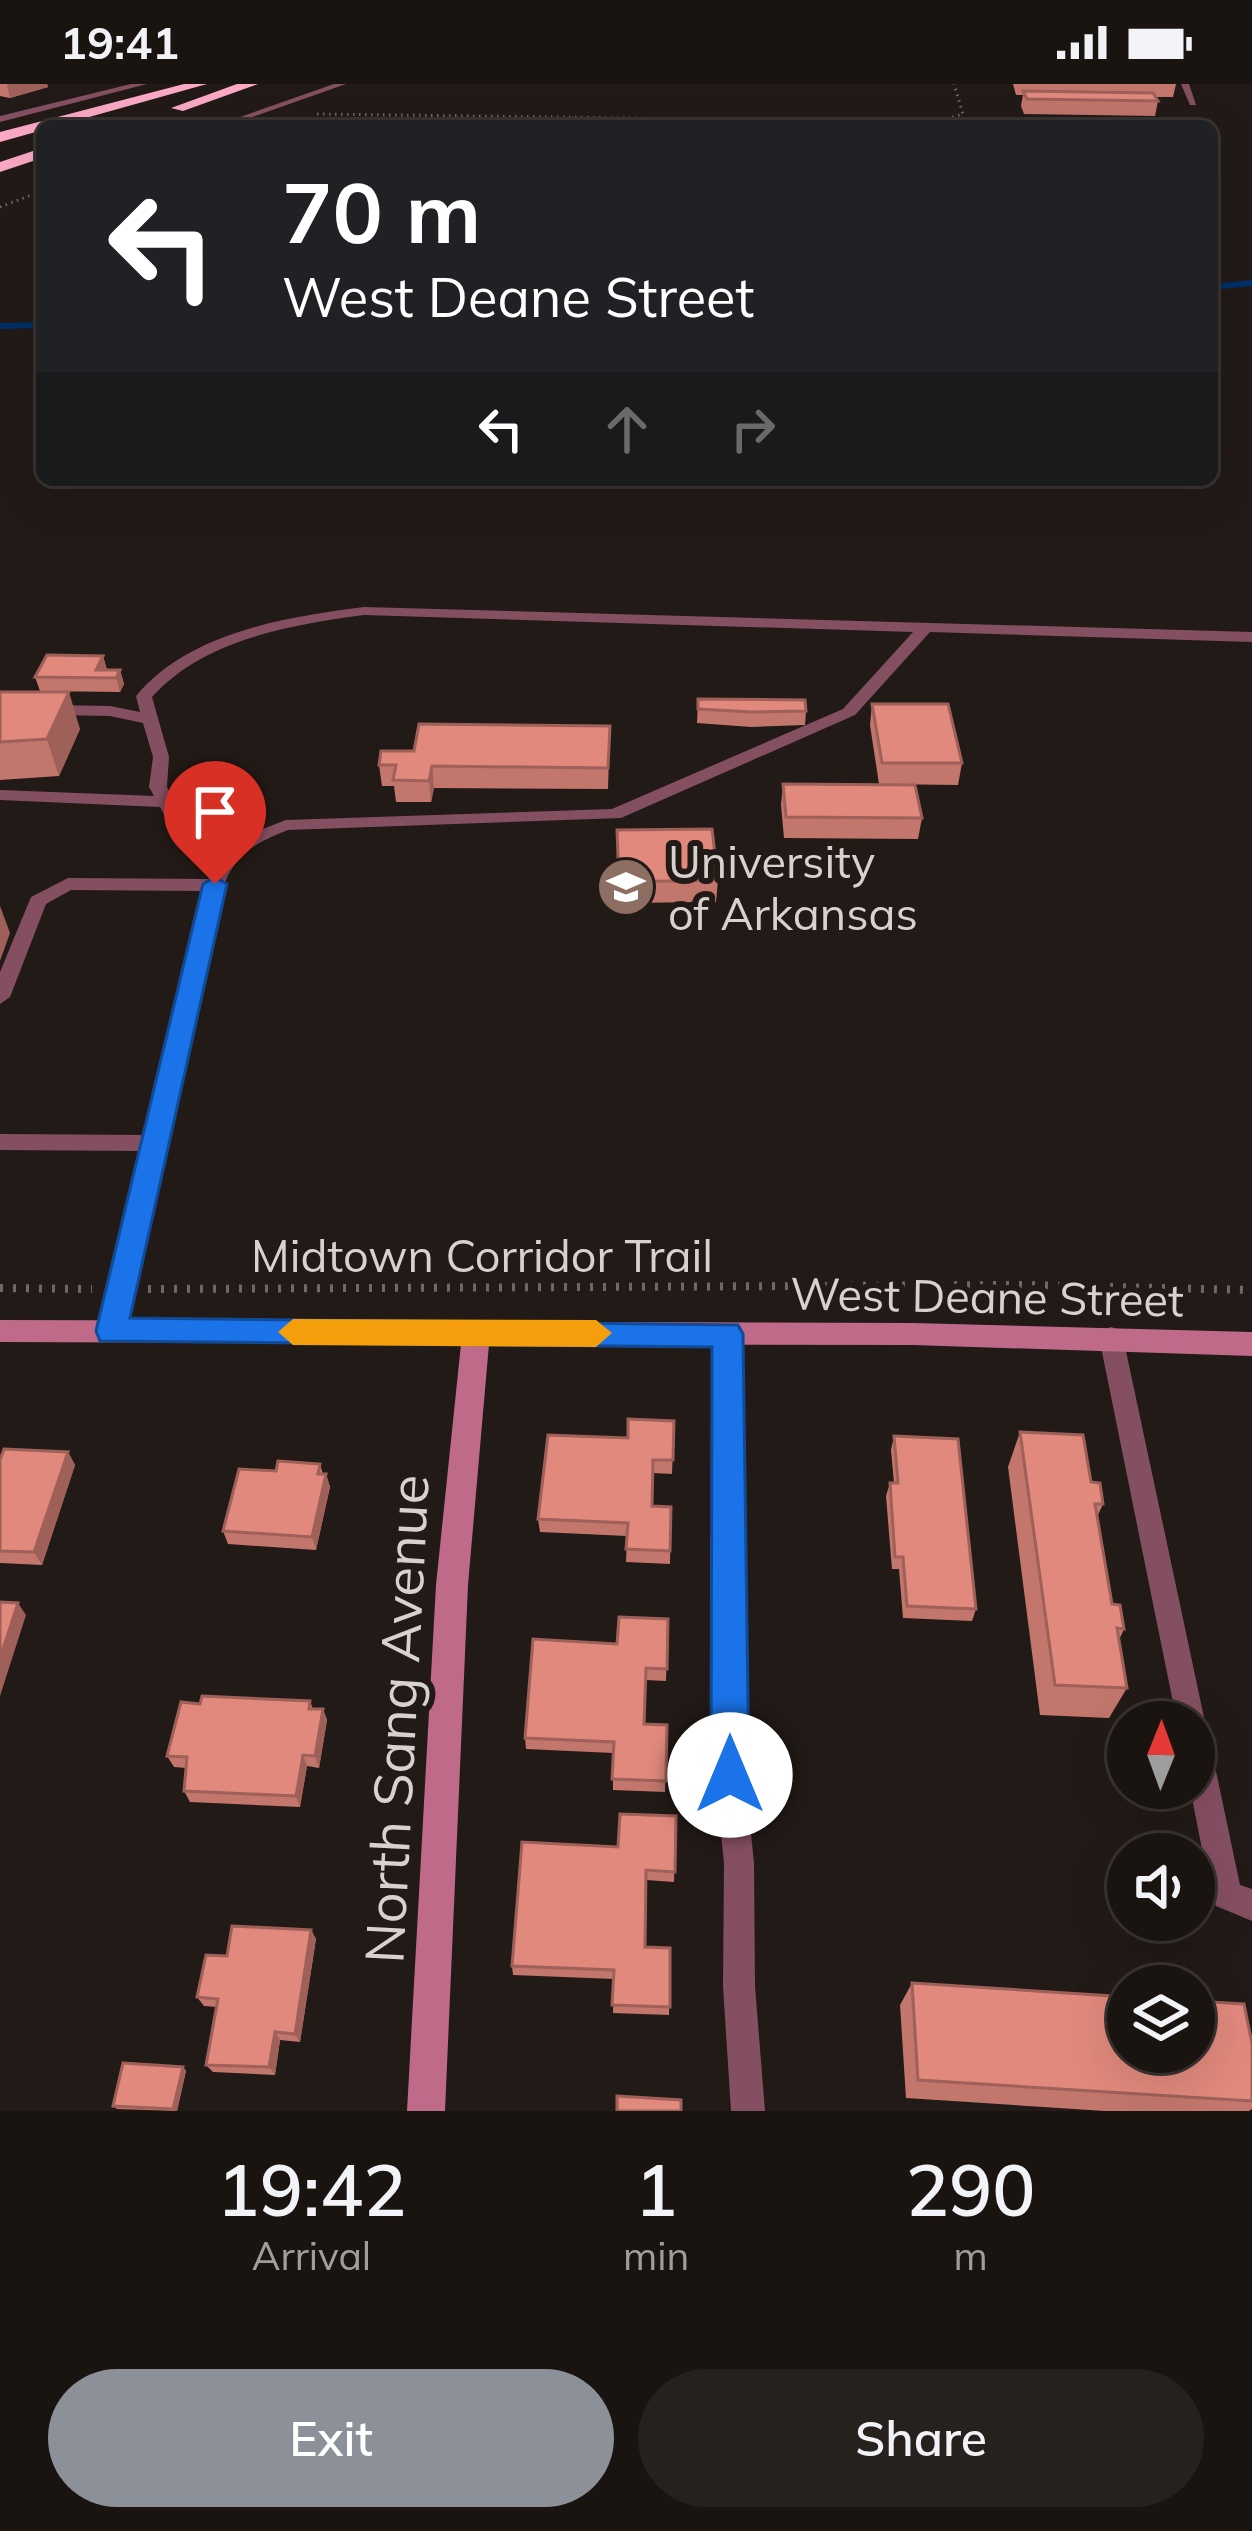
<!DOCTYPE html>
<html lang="en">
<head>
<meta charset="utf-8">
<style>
	:root { --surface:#1a1410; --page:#27211e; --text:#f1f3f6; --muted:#9f9e9f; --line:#383330; --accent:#8c9099 }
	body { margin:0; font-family:Mulish,sans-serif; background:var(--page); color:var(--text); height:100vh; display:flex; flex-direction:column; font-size:45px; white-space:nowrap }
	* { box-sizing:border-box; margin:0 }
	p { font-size:39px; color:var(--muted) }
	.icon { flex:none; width:66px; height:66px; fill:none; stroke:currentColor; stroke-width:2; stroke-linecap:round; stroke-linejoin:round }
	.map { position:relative; height:2027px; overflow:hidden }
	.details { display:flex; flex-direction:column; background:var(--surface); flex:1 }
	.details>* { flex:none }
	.banner { position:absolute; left:36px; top:36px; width:1182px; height:366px; border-radius:18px; box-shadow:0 12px 48px #0002,0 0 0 3px var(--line); background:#202124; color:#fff; overflow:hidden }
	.needle { width:78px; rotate:1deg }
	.buttons { position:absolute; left:1107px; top:1617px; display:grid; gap:24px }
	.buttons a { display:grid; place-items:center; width:108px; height:108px; border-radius:50%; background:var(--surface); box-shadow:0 12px 48px #0002,0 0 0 3px var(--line); font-size:60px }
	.pin { position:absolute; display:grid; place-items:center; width:102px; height:102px; color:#fff; margin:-123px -51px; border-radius:50% 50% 50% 0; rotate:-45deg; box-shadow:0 0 12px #0007 }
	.pin .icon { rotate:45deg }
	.me { position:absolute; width:132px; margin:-66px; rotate:0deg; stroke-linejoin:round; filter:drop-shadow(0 0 9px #0008) }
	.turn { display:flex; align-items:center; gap:42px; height:252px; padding:0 48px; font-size:54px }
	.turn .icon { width:156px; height:156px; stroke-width:2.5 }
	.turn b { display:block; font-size:84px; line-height:102px }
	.lanes { display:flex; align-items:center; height:114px; padding:0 48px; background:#0003; justify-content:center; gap:60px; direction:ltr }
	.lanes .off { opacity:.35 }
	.eta { display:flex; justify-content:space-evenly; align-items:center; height:204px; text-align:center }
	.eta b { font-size:72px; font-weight:600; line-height:84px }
	.button { display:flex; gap:24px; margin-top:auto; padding:24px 48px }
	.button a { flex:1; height:138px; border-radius:72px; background:var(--accent); color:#fff; font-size:48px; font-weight:600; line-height:138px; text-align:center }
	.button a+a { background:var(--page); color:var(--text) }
	.status { display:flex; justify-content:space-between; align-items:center; height:84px; padding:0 60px; background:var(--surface); direction:ltr }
	.status svg { height:33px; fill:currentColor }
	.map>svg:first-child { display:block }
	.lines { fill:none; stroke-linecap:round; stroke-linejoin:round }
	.stream { stroke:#002f67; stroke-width:6 }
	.path-far1 { stroke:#6f6864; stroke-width:3; stroke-dasharray:1.5 4.5; stroke-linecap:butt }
	.path { stroke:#6f6864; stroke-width:8; stroke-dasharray:3 10; stroke-linecap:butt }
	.lane { fill:#854f62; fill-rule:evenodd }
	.street { fill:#854f62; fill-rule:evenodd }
	.secondary { fill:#c06a8a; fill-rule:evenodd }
	.highway { fill:#fba9c5; fill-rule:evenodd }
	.wall { fill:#c2766c }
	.shaded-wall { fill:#9e6058 }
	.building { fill:#e1897d; stroke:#9e6058; stroke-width:3 }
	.route { fill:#1a73e8; stroke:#114b97; stroke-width:3 }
	.slow { fill:#f59e0b }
	.labels { text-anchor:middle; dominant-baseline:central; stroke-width:12; stroke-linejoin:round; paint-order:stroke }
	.poi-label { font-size:45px; fill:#d8d2cf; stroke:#221a16; text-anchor:start }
	.street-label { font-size:45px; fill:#d8d2cf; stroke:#221a16 }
	.near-street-label { font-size:54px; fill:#d8d2cf; stroke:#221a16 }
</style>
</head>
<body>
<div class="status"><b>19:41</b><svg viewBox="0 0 49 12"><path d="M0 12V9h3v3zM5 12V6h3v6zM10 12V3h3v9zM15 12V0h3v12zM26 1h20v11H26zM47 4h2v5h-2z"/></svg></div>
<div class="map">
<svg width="1252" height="2027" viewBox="0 0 1252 2027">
	<rect width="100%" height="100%" fill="#221a16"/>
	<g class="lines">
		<path class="stream" d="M1212,203L1252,199
			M0,242L42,241"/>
		<path class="path-far1" d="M317,30L935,38L963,30L954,0
			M0,123L42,107"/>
		<path class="path" d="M0,1204L92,1205
			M148,1205L1020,1201L1252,1206"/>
		<path class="lane" d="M334,0H346L247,35L240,33Z
			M1181,0H1189L1196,21H1190Z
			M364,523L1252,548V558L930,548L855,631L621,734L288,746C257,758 236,769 224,801L123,1247L119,1254L111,1257L103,1254L99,1247L142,1067L0,1066V1050L146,1051L204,807L71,806L46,820L10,913L0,920V888L31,813L68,794L208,795L220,773L232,760L166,734L160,723L0,716V706L154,712L149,703L153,673L143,639L110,632L0,630V620L110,622L140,628L136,612C189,548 286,533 364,523ZM364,531L913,548L843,625L612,725L286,736L244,752L179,727L167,703L169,673L152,613C204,555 291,541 364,531Z
			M727,1240L735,1243L739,1250L745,1691L754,1779L755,1902L765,2027H731L723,1902L724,1779L715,1691V1250L719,1243Z
			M1111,1243L1120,1246L1123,1253L1205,1638L1203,1643L1209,1654L1240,1801L1252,1805V1837L1216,1822L1211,1811L1190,1704H1194V1638H1177L1099,1253L1102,1246Z"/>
		<path class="street" d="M131,0H147L0,38V32Z"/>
		<path class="secondary" d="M0,1236L913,1239L1252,1248V1272L913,1261L489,1260L468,1501L445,2027H407L436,1501L461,1260L0,1258Z"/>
		<path class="highway" d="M184,0H207L0,58V48Z
			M237,0H258L183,27L171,24Z
			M42,64V74L0,88V78Z"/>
	</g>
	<path class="wall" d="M0,0H47L48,3L10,14L0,12Z
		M1013,0H1176L1173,13H1155L1158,17L1155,32L1024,30L1021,22L1023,11H1016Z
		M103,572L107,586H120L124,600L120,608L40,607L35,593Z
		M0,608L80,645L59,692L0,696Z
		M698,615L806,627L805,641L751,643L697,639Z
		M872,620L962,679L958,701L879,700L870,641Z
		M610,642L608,705L434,704L431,718H396L394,702H382L379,681L414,667Z
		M783,700L922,734L918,755L784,754L781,721Z
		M617,746L718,796L716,818L619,819Z
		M674,1337L672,1390L653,1389L652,1422L671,1423L670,1480L626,1478L627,1452L540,1448L538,1435L628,1354Z
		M1020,1348L1091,1398L1103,1420L1097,1433L1112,1520L1124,1545L1119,1556L1127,1604L1109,1634L1040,1631L1008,1383Z
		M894,1352L976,1525L972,1537L903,1534L899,1485H892L886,1412L890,1399H894L891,1366Z
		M68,1368L75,1381L42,1481L0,1479V1376Z
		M320,1380L323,1390H326L330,1403L316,1466L228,1460L223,1447L276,1387Z
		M668,1535L666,1597L646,1596L645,1640L667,1641L665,1708L613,1706V1669L526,1665L525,1654L617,1560Z
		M310,1617L313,1625H323L327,1636L319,1684L307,1682L300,1723L190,1718L184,1707L186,1684L174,1683L167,1672L200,1620Z
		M676,1732L674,1798L646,1796L645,1863L670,1864L669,1931L613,1929L614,1895L513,1891L512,1882L618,1763Z
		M311,1846L316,1855L300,1958L280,1956L275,1991L213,1988L206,1981L217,1923L204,1922L197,1913L227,1872Z
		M912,1899L1252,1960V2025L1249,2027H1105L906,2014L900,1921Z
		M183,1983L186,1987L177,2027L117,2025L113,2022Z"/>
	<path class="shaded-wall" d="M7,0H47L48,3L10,14Z
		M103,572L107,586H96Z
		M120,586L124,600L120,608L116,594Z
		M69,608L80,645L59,692L47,655Z
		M432,682L434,704L431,718L429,697Z
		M0,822L10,849L0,877Z
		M68,1368L75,1381L42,1481L34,1468Z
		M326,1390L330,1403L316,1466L312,1453Z
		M18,1519L26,1531L0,1612V1574Z
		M323,1625L327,1636L319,1684L315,1672Z
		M303,1671L307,1682L300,1723L296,1712Z
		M311,1846L316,1855L300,1958L295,1950Z
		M275,1948L280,1956L275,1991L269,1983Z
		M183,1983L186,1987L177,2027H175L173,2025Z"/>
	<path class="building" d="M1023,7L1153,9L1158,17L1027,15Z
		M47,571L103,572L96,586H120L116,594L35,593Z
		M0,608H69L47,655L0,658Z
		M698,615L805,616L806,627L752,628L698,625Z
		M872,620H948L962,679H882Z
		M419,640L610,642L608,684L432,682L429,697L393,696L396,681H379L381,667H414Z
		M783,700L915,701L922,734L786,733Z
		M712,745L718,796L619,798L617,746Z
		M628,1335L674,1337L673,1376H653L652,1422L671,1423L670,1467L626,1465L628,1439L538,1435L548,1351L628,1354Z
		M1020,1348L1083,1351L1091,1398L1100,1399L1103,1420H1095L1112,1520L1120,1521L1124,1545L1117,1544L1127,1604L1055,1601Z
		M894,1352L958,1355L976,1525L907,1522L903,1473H895L890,1399H898Z
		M4,1365L68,1368L34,1468L0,1467V1376Z
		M278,1377L320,1380L318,1390H326L312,1453L223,1447L239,1385L276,1387Z
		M0,1518L18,1519L0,1574Z
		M619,1533L668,1535L667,1585L646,1584L644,1640L667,1641L666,1697L612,1695L614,1658L525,1654L533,1555L617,1560Z
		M202,1612L310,1617L309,1625H323L315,1672L303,1671L296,1712L184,1707L187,1673L167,1672L181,1618L200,1620Z
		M620,1730L676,1732L675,1788L646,1786L645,1863L670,1864V1923L612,1921L614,1886L512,1882L522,1758L618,1763Z
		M232,1842L311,1846L295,1950L275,1948L269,1983L206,1981L218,1915L197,1913L206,1871L227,1872Z
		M912,1899L1128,1913V1968H1194V1917L1244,1920L1252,1960V2017L918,1996Z
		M123,1979L183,1983L173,2025L113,2022Z
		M617,2012L681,2016V2027H617Z"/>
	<path class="route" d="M215,793L227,800L130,1234L738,1241L743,1250L749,1691L744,1704L730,1710L716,1704L711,1691L712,1263L100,1257L96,1247L203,800Z"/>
	<path class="slow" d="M293,1235L596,1236L612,1249L596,1263L293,1261L278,1248Z"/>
	<defs>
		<g id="university-disc" transform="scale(3)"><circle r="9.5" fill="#8d6e63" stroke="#221a16"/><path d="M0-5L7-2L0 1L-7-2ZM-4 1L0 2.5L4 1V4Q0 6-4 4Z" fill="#fff"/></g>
	</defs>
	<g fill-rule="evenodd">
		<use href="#university-disc" x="626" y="803"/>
	</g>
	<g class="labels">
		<g class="poi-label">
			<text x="668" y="777">University<tspan x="668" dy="52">of Arkansas</tspan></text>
		</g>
		<g class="street-label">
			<text x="482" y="1171">Midtown Corridor Trail</text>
			<text transform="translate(987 1212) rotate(1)">West Deane Street</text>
		</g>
		<g class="near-street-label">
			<text transform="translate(396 1635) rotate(-87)">North Sang Avenue</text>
		</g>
	</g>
</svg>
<div class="buttons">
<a><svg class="needle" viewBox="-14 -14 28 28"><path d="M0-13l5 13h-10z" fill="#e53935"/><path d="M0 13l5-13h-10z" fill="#9f9e9f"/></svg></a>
<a><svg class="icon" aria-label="sound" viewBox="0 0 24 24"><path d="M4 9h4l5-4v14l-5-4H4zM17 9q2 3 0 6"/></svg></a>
<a><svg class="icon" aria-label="layers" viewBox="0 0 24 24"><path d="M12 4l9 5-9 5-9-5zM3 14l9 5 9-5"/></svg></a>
</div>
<div class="pin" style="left:215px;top:800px;background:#d93025"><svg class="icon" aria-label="arrive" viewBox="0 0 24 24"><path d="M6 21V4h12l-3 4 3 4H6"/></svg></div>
<svg class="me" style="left:730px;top:1691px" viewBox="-20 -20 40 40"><circle r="19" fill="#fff"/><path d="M0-13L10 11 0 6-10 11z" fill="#1a73e8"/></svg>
<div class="banner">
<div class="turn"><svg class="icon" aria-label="left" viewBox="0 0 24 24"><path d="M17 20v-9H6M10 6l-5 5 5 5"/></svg><div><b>70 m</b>West Deane Street</div></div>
<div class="lanes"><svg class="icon" aria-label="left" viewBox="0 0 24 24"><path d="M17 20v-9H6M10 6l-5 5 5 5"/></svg><svg class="icon off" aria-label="ahead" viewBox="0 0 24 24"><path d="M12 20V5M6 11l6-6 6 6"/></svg><svg class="icon off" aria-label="right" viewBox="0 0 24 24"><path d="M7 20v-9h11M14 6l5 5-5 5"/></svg></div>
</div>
</div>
<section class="details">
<div class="eta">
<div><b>19:42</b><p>Arrival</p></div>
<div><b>1</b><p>min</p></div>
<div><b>290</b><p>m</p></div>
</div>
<div class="button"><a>Exit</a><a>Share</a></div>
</section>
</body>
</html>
